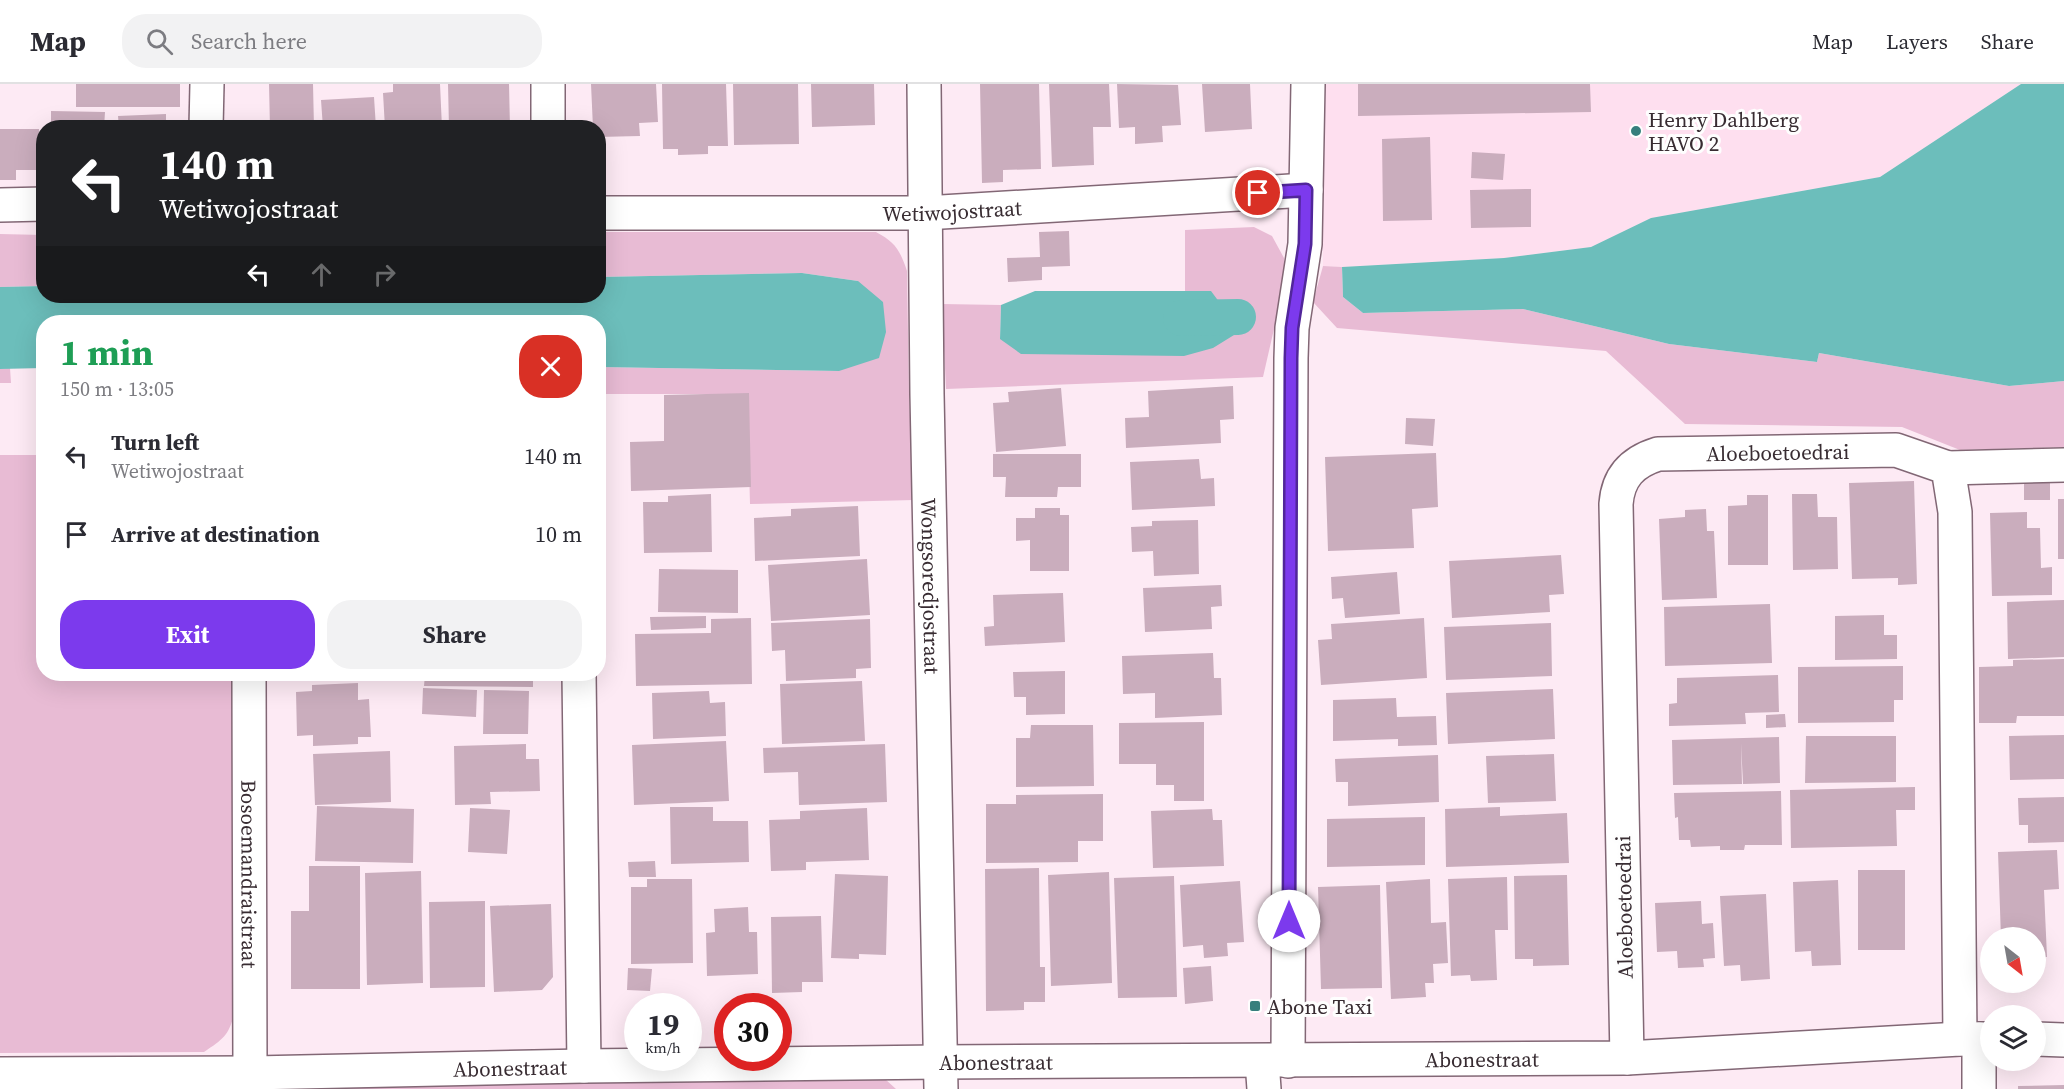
<!DOCTYPE html>
<html lang="en">
<head>
<meta charset="utf-8">
<style>
	:root { --surface:#fff; --page:#f2f2f3; --text:#2b2b33; --muted:#7c7c81; --line:#e1e1e2; --accent:#7c3aed }
	body { margin:0; font-family:"Source Serif 4",serif; background:var(--page); color:var(--text); height:100vh; display:flex; flex-direction:column; font-size:22px; white-space:nowrap }
	* { box-sizing:border-box; margin:0 }
	p { font-size:20px; color:var(--muted) }
	.icon { flex:none; width:33px; height:33px; fill:none; stroke:currentColor; stroke-width:2; stroke-linecap:round; stroke-linejoin:round }
	.map { position:relative; flex:1; overflow:hidden }
	.side { position:absolute; left:36px; top:231px; width:570px; height:366px; display:flex; flex-direction:column; background:var(--surface); border-radius:24px; box-shadow:0 6px 24px #0002 }
	.side>* { flex:none }
	.banner { position:absolute; left:36px; top:36px; width:570px; height:183px; border-radius:24px; box-shadow:0 6px 24px #0002; background:#202124; color:#fff; overflow:hidden }
	.needle { width:39px; rotate:149deg }
	.fabs { position:absolute; left:1980px; top:843px; display:grid; gap:12px }
	.fabs a { display:grid; place-items:center; width:66px; height:66px; border-radius:50%; background:var(--surface); box-shadow:0 6px 24px #0002; font-size:30px }
	.speed { position:absolute; left:624px; top:909px; display:flex; gap:12px; font-size:30px; font-weight:700; text-align:center }
	.speed>* { display:grid; place-content:center; width:78px; height:78px; border-radius:50%; background:var(--surface); box-shadow:0 6px 24px #0002; line-height:1 }
	.speed small { font-size:15px; font-weight:400 }
	.speed .limit { border:9px solid #d22; background:#fff; color:#111 }
	.pin { position:absolute; display:grid; place-items:center; width:51px; height:51px; color:#fff; margin:-26px; border:3px solid #fff; border-radius:50%; box-shadow:0 2px 6px #0007 }
	.me { position:absolute; width:66px; margin:-33px; rotate:0deg; stroke-linejoin:round; filter:drop-shadow(0 0 4px #0008) }
	.turn { display:flex; align-items:center; gap:21px; height:126px; padding:0 24px; font-size:27px }
	.turn .icon { width:78px; height:78px; stroke-width:2.5 }
	.turn b { display:block; font-size:42px; line-height:51px }
	.lanes { display:flex; align-items:center; height:57px; padding:0 24px; background:#0003; justify-content:center; gap:30px; direction:ltr }
	.lanes .off { opacity:.35 }
	.round { display:grid; place-items:center; flex:none; width:63px; height:63px; border-radius:24px; background:var(--page) }
	.headline { display:flex; align-items:center; justify-content:space-between; height:102px; padding:0 24px }
	h1 { font-size:36px; font-weight:700; line-height:45px; color:#1e9e55 }
	.action { display:flex; gap:12px; margin-top:auto; padding:12px 24px }
	.action a { flex:1; height:69px; border-radius:24px; background:var(--accent); color:#fff; font-size:24px; font-weight:700; line-height:69px; text-align:center }
	.action a+a { background:var(--page); color:var(--text) }
	ul { padding:0; list-style:none }
	li { display:flex; align-items:center; gap:18px; height:78px; padding:0 24px }
	li div { flex:1 }
	li b { display:block; font-size:22px }
	li em { font-style:normal }
	header { display:flex; align-items:center; gap:36px; box-sizing:border-box; height:84px; padding:0 30px; background:var(--surface); border-bottom:2px solid var(--line) }
	header strong { font-size:28px }
	nav { display:flex; gap:33px; margin-inline-start:auto; font-size:21px }
	.search { width:420px; height:54px; background:var(--page); display:flex; align-items:center; gap:15px; box-sizing:border-box; padding:0 21px; border-radius:24px; color:var(--muted); font-size:22px }
	.map>svg:first-child { display:block }
	.built { fill:#fedfef }
	.green { fill:#e8bbd4 }
	.water { fill:#6cbebb }
	.lines { fill:none; stroke-linecap:round; stroke-linejoin:round }
	.canal { stroke:#6cbebb; stroke-width:36 }
	.building { fill:#caadbd }
	.minor-casing { stroke:#826775; stroke-width:36 }
	.minor { stroke:#fff; stroke-width:33 }
	.route-casing { stroke:#51269a; stroke-width:15 }
	.route { stroke:#7c3aed; stroke-width:10 }
	.poi-dot { fill:#377f7d; stroke:#fefefe; stroke-width:2 }
	.labels { text-anchor:middle; dominant-baseline:central; stroke-width:6; stroke-linejoin:round; paint-order:stroke }
	.poi-label { font-size:21px; fill:#382c32; stroke:#fefefe; text-anchor:start }
	.street-label { font-size:21px; fill:#382c32; stroke:#fefefe }
</style>
</head>
<body>
<header>
<strong>Map</strong>
<div class="search"><svg class="icon" aria-label="search" viewBox="0 0 24 24"><circle cx="10" cy="10" r="6"/><path d="M15 15l6 6"/></svg>Search here</div>
<nav><a>Map</a><a>Layers</a><a>Share</a></nav>
</header>
<div class="map">
<svg width="2064" height="1005" viewBox="0 0 2064 1005">
	<rect width="100%" height="100%" fill="#fdeaf4"/>
	<path class="built" d="M1322,0H2021L1880,93L1651,134L1591,163L1504,174L1342,183L1323,182Z"/>
	<path class="green" d="M1254,143L1272,152L1284,174L1285,197L1263,293L946,305L942,220L1001,221L1000,255L1211,207H1185V146Z
		M599,148H876C895,158 900,166 907,187L909,311L914,416L750,420L747,310H599V283L839,287L858,197L802,189L599,193Z
		M0,150L43,151V202L0,203Z
		M1323,182L1342,183L1343,213L1363,229L1523,225L1669,260L1817,278L1819,269L2009,302L2064,297V363L1960,366L1902,343L1685,340L1606,267L1337,244L1313,218Z
		M10,284L11,299H0V285Z
		M0,371H43L44,590H233L235,925C230,950 225,954 204,968L0,969Z
		M885,995L896,1005H211Z"/>
	<path class="water" d="M2021,0H2064V297L2009,302L1819,269L1817,278L1669,260L1523,225L1363,229L1343,213L1342,183L1504,174L1591,163L1651,134L1880,93Z
		M802,189L858,197L883,218L886,248L879,274L839,287L599,283L598,238H44L43,284L0,285V203L43,202L44,212H598L599,193Z
		M1035,207H1211L1234,238V251L1213,264L1184,272L1021,270L1000,255L1001,221Z"/>
	<g class="lines">
		<path class="canal" d="M1181,234L1238,233"/>
	</g>
	<path class="building" d="M76,0H180V23H76Z
		M269,0H313L314,44H270Z
		M393,0H440L442,44H385L383,9L393,8Z
		M448,0H509L510,44H449Z
		M591,0H656L658,38L639,39L640,52L598,53V44H593Z
		M662,0H726L728,62H708V70L678,71V65H663Z
		M733,0H798L799,60L734,61Z
		M811,0H874L875,41L812,43Z
		M980,0H1039L1041,85L1003,86V98L982,99Z
		M1049,0H1109L1111,43H1093L1094,81L1052,83Z
		M1117,0L1178,1L1181,41L1162,42L1163,58L1135,60V43L1119,44Z
		M1202,0H1250L1252,45L1205,48Z
		M1358,0H1590L1591,28L1358,32Z
		M374,13L376,44H323L321,16Z
		M51,27L105,28L104,44H51Z
		M166,30V44H119L118,32Z
		M0,45H39L38,86H16V96H0Z
		M1430,53L1432,136L1383,137L1382,55Z
		M1472,68L1505,70L1503,96L1471,94Z
		M1531,105V143L1471,144L1470,106Z
		M1069,147L1070,182L1042,183V196L1008,198L1007,174L1040,173L1039,148Z
		M1233,302L1234,335L1220,336L1221,359L1126,364L1125,334L1149,333L1148,307Z
		M1061,304L1066,362L996,368L993,319L1009,318L1008,308Z
		M749,309L751,403L631,407L630,358L664,357V311Z
		M1406,334L1435,335L1433,362L1405,360Z
		M1436,369L1438,423L1412,425L1414,464L1328,467L1325,373Z
		M993,370H1081V403H1058L1057,413H1005L1006,393H993Z
		M1199,375L1201,395L1214,394L1215,422L1132,426L1130,378Z
		M2024,389H2050V416H2024Z
		M1914,397L1917,500L1898,501V494L1852,495L1849,399Z
		M711,410L712,468L644,469L643,418H668V412Z
		M1792,410H1817L1818,433H1837L1838,485L1793,486Z
		M1747,411H1768V481H1728V422L1747,421Z
		M2058,415H2064V475H2058Z
		M858,422L860,472L755,477L754,434L791,432V425Z
		M1035,424H1060V431H1069V487H1030V456L1016,457V434H1035Z
		M1706,425L1707,447H1714L1717,514L1662,516L1659,435L1685,433V426Z
		M2027,428V444H2040L2041,484L2052,483V511L1992,512L1990,429Z
		M1198,436L1199,490L1154,492L1153,467L1132,468L1131,443L1152,442V437Z
		M1561,471L1564,510L1549,511L1550,528L1452,534L1449,477Z
		M867,475L870,531L771,537L768,481Z
		M659,485L738,486V529L658,528Z
		M1397,488L1400,530L1345,534L1343,514L1332,515L1331,493Z
		M1221,501L1222,522L1211,523L1212,545L1145,548L1143,504Z
		M1063,509L1065,558L985,562L984,543L994,542L993,511Z
		M2064,516V573L2008,575L2007,518Z
		M1770,520L1772,579L1665,582L1664,523Z
		M1884,531V551H1897V575L1835,576V532Z
		M706,532V544L651,546L650,533Z
		M751,534L752,600L636,602L635,550L711,549V535Z
		M1424,534L1427,594L1321,601L1318,556L1332,555L1331,540Z
		M870,535L871,584L856,585V594L786,597L785,566L772,567L771,539Z
		M1551,539L1552,592L1446,596L1444,543Z
		M1213,569L1214,594H1221L1222,631L1155,634V609L1123,610L1122,572Z
		M2064,575V632H2017L2016,639H1979V583L2013,582V576Z
		M1903,582V616H1894V638L1798,639V583Z
		M1065,587V630L1026,631V613H1014L1013,588Z
		M311,590H390V592L311,594Z
		M425,590H533V603L424,602Z
		M1778,591L1779,628L1745,629L1746,640L1669,642V620L1677,619V594Z
		M862,597L865,657L782,660L780,600Z
		M358,599V616L369,615L371,653H358V660L313,662V651L297,652L296,608L312,607V601Z
		M423,604L477,606L476,633L422,630Z
		M1553,605L1555,655L1448,660L1446,609Z
		M484,606L529,607L528,650H483Z
		M709,607L710,619L725,618L726,652L653,655L652,609Z
		M1396,614L1397,633L1436,632L1437,661L1398,662V655L1333,657V616Z
		M1785,630L1786,643L1766,644V631Z
		M1204,638V717H1174V701H1156V680H1119V639Z
		M1031,641H1093L1094,702L1016,703V654H1030Z
		M2064,651V695L2010,696L2009,652Z
		M1806,652H1896V698L1805,699Z
		M1779,653L1780,699L1743,700L1741,659L1742,700L1673,701L1672,656Z
		M726,657L729,717L634,721L632,661Z
		M526,660V675H539L540,707L490,708L491,720L455,721L454,662Z
		M885,660L887,718L799,721L798,688L764,689L763,664Z
		M390,667L391,718L315,721L313,670Z
		M1554,670L1556,717L1488,719L1486,672Z
		M1438,671L1439,718L1348,722V698H1336L1335,675Z
		M1915,703V726H1896L1897,762L1791,764L1790,706Z
		M1781,707L1782,761H1745L1744,766H1720V762L1691,763L1690,756H1679L1678,733L1675,734L1674,709Z
		M1103,710V757H1078V778L986,779V720H1016V711Z
		M2064,713V758L2028,759V741H2019L2018,714Z
		M317,722L414,725L413,779L315,777Z
		M670,723H713V737H748L749,778L671,780Z
		M1500,723V732L1567,729L1569,779L1446,783L1445,725Z
		M470,724L510,726L507,770L468,768Z
		M867,724L869,776L806,778V786L771,787L769,736L800,735V727Z
		M1212,725L1213,736H1222L1224,782L1153,784L1151,727Z
		M1425,733V781L1327,783V735Z
		M2057,766L2059,805L2044,806L2047,873L2036,874V854H2001L1998,768Z
		M655,777L656,793H629L628,778Z
		M309,782H360V905H291V827H309Z
		M1039,784L1040,883H1045V918H1024V926L986,927L985,785Z
		M1858,786H1905V866H1858Z
		M421,787L423,899L367,901L365,789Z
		M1109,788L1112,899L1051,902L1048,791Z
		M835,790L888,792L886,871L859,870V875L831,874Z
		M1567,791L1569,881L1533,882V875H1515L1514,792Z
		M1174,792L1177,913L1118,914L1114,794Z
		M1507,793L1508,846H1495L1497,896L1471,897L1470,891L1451,892L1448,795Z
		M647,795H692L693,879L631,880V803H647Z
		M1430,795L1431,839L1446,838L1448,879L1433,880L1434,899H1425L1426,913L1391,915L1386,798Z
		M1838,796L1841,881L1812,882L1811,867L1795,868L1793,798Z
		M1240,797L1244,858L1227,859L1228,872L1204,874L1203,861L1183,863L1180,801Z
		M1380,801L1382,904L1321,905L1318,803Z
		M1766,810L1770,895L1741,897L1740,881L1724,882L1720,812Z
		M485,817V903L430,904L429,818Z
		M1701,817L1702,840L1713,839L1715,874L1703,875L1704,883L1678,884L1677,867L1657,868L1655,819Z
		M551,820L553,893L542,906L494,908L490,822Z
		M748,823L749,848H757L758,890L707,892L706,849L715,848L714,825Z
		M821,832L823,898H802V908L772,909L771,833Z
		M1211,882L1213,917L1185,920L1183,884Z
		M628,884L652,885L650,907L627,906Z
		M2064,1001V1005H2018V1002Z"/>
	<g class="lines">
		<g class="minor-casing">
			<g id="minor">
				<path id="s1" d="M924,0L927,310L941,1005"/>
				<path d="M206,44L207,0"/>
				<path d="M548,44V0"/>
				<path d="M0,121L44,120"/>
				<path id="s2" d="M598,129H925L1306,106"/>
				<path d="M1948,384L2064,381"/>
				<path id="s3" d="M249,590L250,989"/>
				<path d="M579,590L584,982"/>
				<path d="M1979,955V1005"/>
				<path d="M2036,955L2064,956"/>
				<path id="s4" d="M1627,974L1616,420C1618,393 1632,378 1658,370L1896,366L1948,384L1955,428L1960,955"/>
				<path d="M1262,977L1264,1005"/>
				<path d="M1288,977L1291,274L1292,244L1305,160L1308,0"/>
				<path id="s5" d="M0,990L250,989L584,982L940,978L1627,974L1960,955H1990"/>
			</g>
		</g>
		<use href="#minor" class="minor"/>
	</g>
	<g class="lines">
		<g class="route-casing">
			<path id="route" d="M1258,109L1306,106L1305,160L1292,244L1291,274L1289,837"/>
		</g>
		<use href="#route" class="route"/>
	</g>
	<g class="poi-dot">
		<circle cx="1636" cy="47" r="6"/>
		<rect x="1249" y="916" width="12" height="12" rx="3"/>
	</g>
	<g class="labels">
		<g class="poi-label">
			<text x="1648" y="35">Henry Dahlberg<tspan x="1648" dy="24">HAVO 2</tspan></text>
			<text x="1267" y="922">Abone Taxi</text>
		</g>
		<g class="street-label">
			<text stroke="none"><textPath href="#s2" startOffset="354">Wetiwojostraat</textPath></text>
			<text stroke="none"><textPath href="#s4" startOffset="744">Aloeboetoedrai</textPath></text>
			<text stroke="none"><textPath href="#s1" startOffset="502">Wongsoredjostraat</textPath></text>
			<text stroke="none"><textPath href="#s3" startOffset="200">Bosoemandraistraat</textPath></text>
			<text transform="translate(1624 823) rotate(-91)">Aloeboetoedrai</text>
			<text stroke="none"><textPath href="#s5" startOffset="1482">Abonestraat</textPath></text>
			<text stroke="none"><textPath href="#s5" startOffset="996">Abonestraat</textPath></text>
			<text stroke="none"><textPath href="#s5" startOffset="510">Abonestraat</textPath></text>
		</g>
	</g>
</svg>
<div class="fabs">
<a><svg class="needle" viewBox="-14 -14 28 28"><path d="M0-13l5 13h-10z" fill="#e53935"/><path d="M0 13l5-13h-10z" fill="#7c7c81"/></svg></a>
<a><svg class="icon" aria-label="layers" viewBox="0 0 24 24"><path d="M12 4l9 5-9 5-9-5zM3 14l9 5 9-5"/></svg></a>
</div>
<div class="speed"><div>19<small>km/h</small></div><div class="limit">30</div></div>
<div class="pin" style="left:1258px;top:109px;background:#d93025"><svg class="icon" aria-label="arrive" viewBox="0 0 24 24"><path d="M6 21V4h12l-3 4 3 4H6"/></svg></div>
<svg class="me" style="left:1289px;top:837px" viewBox="-20 -20 40 40"><circle r="19" fill="#fff"/><path d="M0-13L10 11 0 6-10 11z" fill="#7c3aed"/></svg>
<div class="banner">
<div class="turn"><svg class="icon" aria-label="left" viewBox="0 0 24 24"><path d="M17 20v-9H6M10 6l-5 5 5 5"/></svg><div><b>140 m</b>Wetiwojostraat</div></div>
<div class="lanes"><svg class="icon" aria-label="left" viewBox="0 0 24 24"><path d="M17 20v-9H6M10 6l-5 5 5 5"/></svg><svg class="icon off" aria-label="ahead" viewBox="0 0 24 24"><path d="M12 20V5M6 11l6-6 6 6"/></svg><svg class="icon off" aria-label="right" viewBox="0 0 24 24"><path d="M7 20v-9h11M14 6l5 5-5 5"/></svg></div>
</div>
<section class="side">
<div class="headline"><div><h1>1 min</h1><p>150 m · 13:05</p></div><a class="round" style="background:#d93025;color:#fff"><svg class="icon" aria-label="close" viewBox="0 0 24 24"><path d="M6 6l12 12M18 6L6 18"/></svg></a></div>
<ul>
<li><svg class="icon" aria-label="left" viewBox="0 0 24 24"><path d="M17 20v-9H6M10 6l-5 5 5 5"/></svg><div><b>Turn left</b><p>Wetiwojostraat</p></div><em>140 m</em></li>
<li><svg class="icon" aria-label="arrive" viewBox="0 0 24 24"><path d="M6 21V4h12l-3 4 3 4H6"/></svg><div><b>Arrive at destination</b></div><em>10 m</em></li>
</ul>
<div class="action"><a>Exit</a><a>Share</a></div>
</section>
</div>
</body>
</html>
